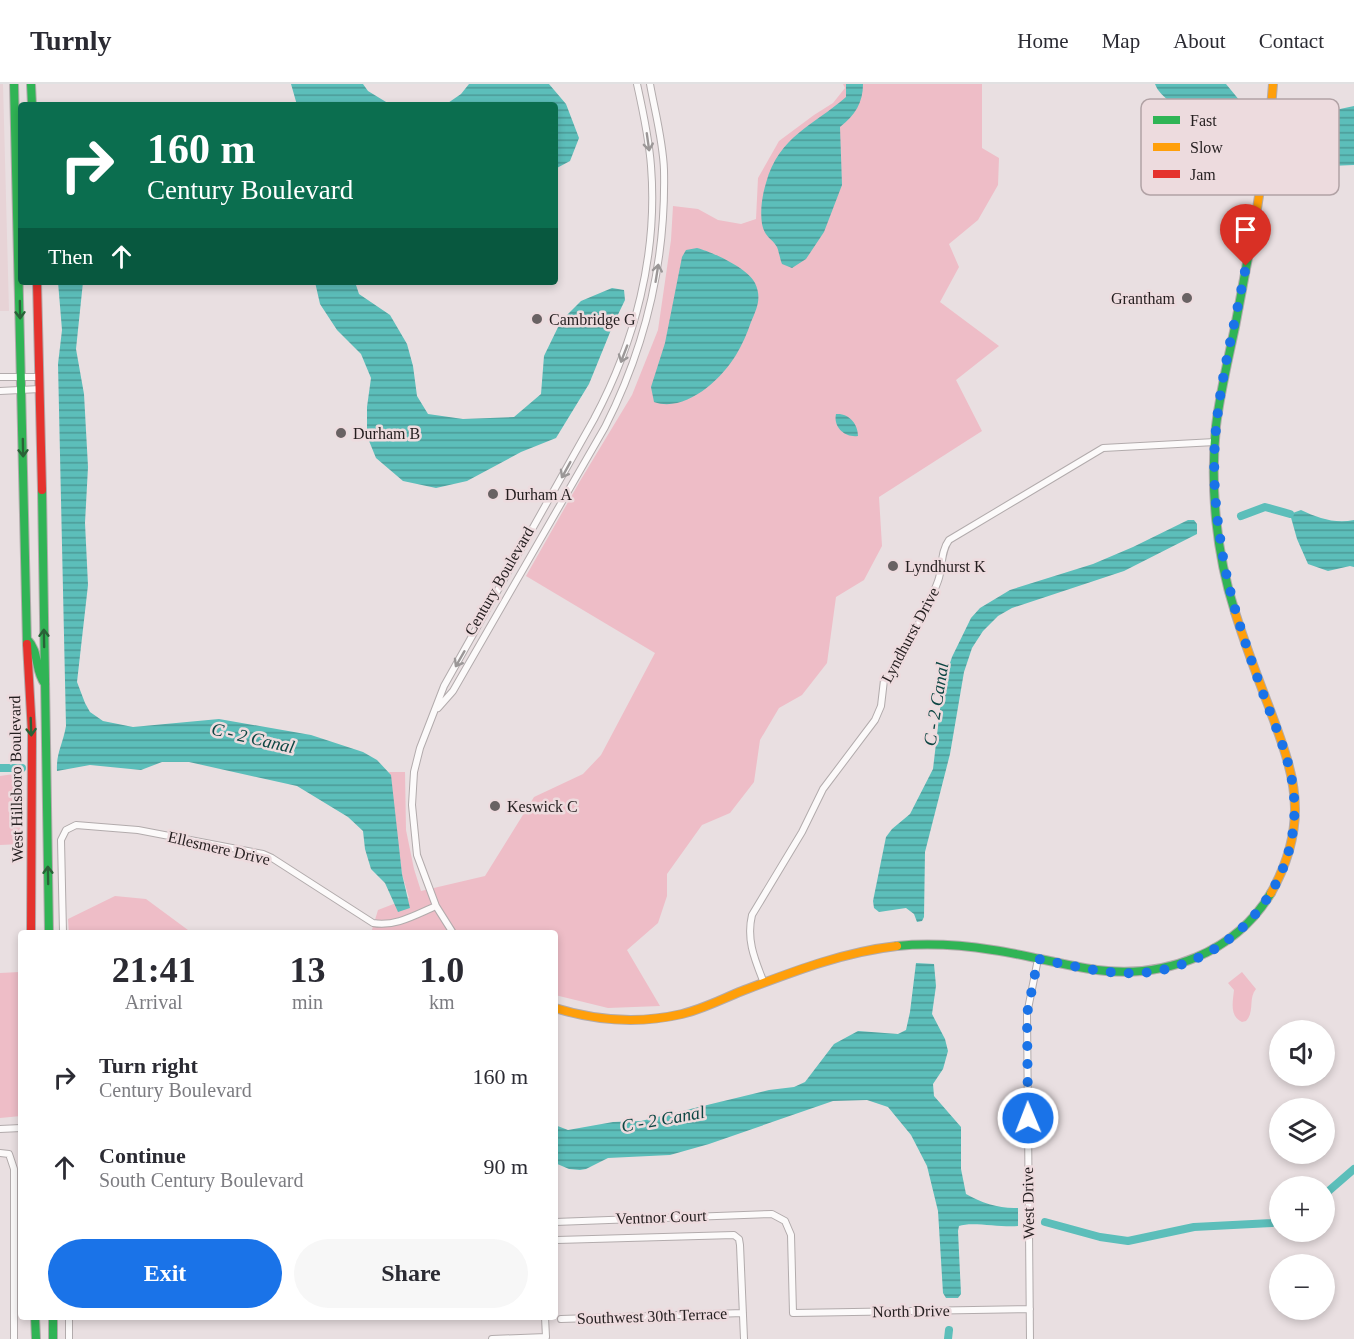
<!DOCTYPE html>
<html lang="en">
<head>
<meta charset="utf-8">
<style>
	:root { --surface:#fff; --page:#f7f7f7; --text:#2b2b33; --muted:#7c7c81; --line:#e1e1e2; --accent:#1a73e8 }
	body { margin:0; font-family:Georgia,serif; background:var(--page); color:var(--text); height:100vh; display:flex; flex-direction:column; font-size:22px; white-space:nowrap }
	* { box-sizing:border-box; margin:0 }
	p { font-size:20px; color:var(--muted) }
	.icon { flex:none; width:33px; height:33px; fill:none; stroke:currentColor; stroke-width:2; stroke-linecap:round; stroke-linejoin:round }
	.map { position:relative; flex:1; overflow:hidden }
	.panel { position:absolute; left:18px; top:846px; width:540px; height:390px; display:flex; flex-direction:column; background:var(--surface); border-radius:6px; box-shadow:0 3px 9px #0003 }
	.panel>* { flex:none }
	.guide { position:absolute; left:18px; top:18px; width:540px; height:183px; border-radius:6px; box-shadow:0 3px 9px #0003; background:#0b6e4f; color:#fff; overflow:hidden }
	.controls { position:absolute; left:1269px; top:936px; display:grid; gap:12px }
	.controls a { display:grid; place-items:center; width:66px; height:66px; border-radius:50%; background:var(--surface); box-shadow:0 3px 9px #0003; font-size:30px }
	.pin { position:absolute; display:grid; place-items:center; width:51px; height:51px; color:#fff; margin:-62px -26px; border-radius:50% 50% 50% 0; rotate:-45deg; box-shadow:0 0 6px #0007 }
	.pin .icon { rotate:45deg }
	.me { position:absolute; width:66px; margin:-33px; rotate:359deg; stroke-linejoin:round; filter:drop-shadow(0 0 4px #0008) }
	.turn { display:flex; align-items:center; gap:21px; height:126px; padding:0 30px; font-size:27px }
	.turn .icon { width:78px; height:78px; stroke-width:2.5 }
	.turn b { display:block; font-size:42px; line-height:51px }
	.then { display:flex; align-items:center; height:57px; padding:0 30px; background:#0003; gap:12px; font-size:22px }
	.eta { display:flex; justify-content:space-evenly; align-items:center; height:102px; text-align:center }
	.eta b { font-size:36px; font-weight:600; line-height:42px }
	.action { display:flex; gap:12px; margin-top:auto; padding:12px 30px }
	.action a { flex:1; height:69px; border-radius:36px; background:var(--accent); color:#fff; font-size:24px; font-weight:600; line-height:69px; text-align:center }
	.action a+a { background:var(--page); color:var(--text) }
	ul { padding:0; list-style:none }
	li { display:flex; align-items:center; gap:18px; height:90px; padding:0 30px }
	li div { flex:1 }
	li b { display:block; font-size:22px }
	li em { font-style:normal }
	header { display:flex; align-items:center; gap:36px; box-sizing:border-box; height:84px; padding:0 30px; background:var(--surface); border-bottom:2px solid var(--line) }
	header strong { font-size:28px }
	nav { display:flex; gap:33px; margin-inline-start:auto; font-size:21px }
	.map>svg:first-child { display:block }
	.built { fill:#e7d3d6 }
	.green { fill:#eebdc7 }
	.water { fill:url(#water-rules) }
	.lines { fill:none; stroke-linecap:round; stroke-linejoin:round }
	.canal { stroke:#5cbeba; stroke-width:8 }
	.street-casing { stroke:#b2abac; stroke-width:8 }
	.fast-casing { stroke:#b2abac; stroke-width:10 }
	.slow-casing { stroke:#b2abac; stroke-width:10 }
	.jam-casing { stroke:#b2abac; stroke-width:10 }
	.street { stroke:#fcfafa; stroke-width:6 }
	.fast { stroke:#30b455; stroke-width:8 }
	.slow { stroke:#ff9f0a; stroke-width:8 }
	.jam { stroke:#e5322d; stroke-width:8 }
	.oneway { stroke:#9b9797 }
	.oneway2 { stroke:#296237 }
	.route { stroke:#1a73e8; stroke-width:10; stroke-dasharray:0 18 }
	.poi-dot { fill:#696263; stroke:#eddbde; stroke-width:2 }
	.labels { text-anchor:middle; dominant-baseline:central; stroke-width:5; stroke-linejoin:round; paint-order:stroke }
	.poi-label { font-size:16px; fill:#241e1f; stroke:#eddbde; text-anchor:start }
	.street-label { font-size:16px; fill:#241e1f; stroke:#eddbde }
	.water-label { font-size:18px; font-style:italic; fill:#0c4643; stroke:#eddbde }
	.key { fill:#eddbde; stroke:#b1a2a5; stroke-width:1.5 }
	.key-label { font-size:16px; fill:#241e1f }
</style>
</head>
<body>
<header>
<strong>Turnly</strong>
<nav><a>Home</a><a>Map</a><a>About</a><a>Contact</a></nav>
</header>
<div class="map">
<svg width="1354" height="1255" viewBox="0 0 1354 1255">
	<defs>
		<pattern id="water-rules" width="6" height="5" patternUnits="userSpaceOnUse" patternTransform="scale(1.5)"><rect width="6" height="5" fill="#5cbeba"/><path d="M0 2.5h6" fill="none" stroke="#4c9a97"/></pattern>
	</defs>
	<rect width="100%" height="100%" fill="#e9dfe1"/>
	<path class="built" d="M0,0H3L9,227H0Z"/>
	<path class="green" d="M843,0H982V64L999,74L998,101L978,136L949,160L959,183L940,218L999,262L956,296L982,347L879,413L882,462L864,496L836,513L827,579L802,611L779,624L760,656L754,698L730,729L702,741L667,790V812L658,839L627,866L660,922L608,924L555,911V849H371L378,826L409,814L402,790L389,688H405L406,746L414,785L421,807L485,792L534,713L583,690L601,671L655,569L526,492L580,397L632,311L658,246L671,156L673,122L698,125L718,136L741,140L756,135L758,94L779,57L814,31L833,19L845,4Z
		M21,689V760L0,761V692Z
		M115,812L146,815L188,846H233L240,849H69L68,835Z
		M20,888L21,1032L0,1034V889Z
		M1242,888L1256,905C1248,914 1255,928 1246,937L1242,938C1229,932 1233,917 1234,906L1228,899Z"/>
	<path class="water" d="M291,0H363L368,7L391,21H297Z
		M469,0H549L566,20L579,54L570,77L555,85V21H445L461,10Z
		M846,0H863C863,19 855,31 840,43L842,101L824,148L806,175L792,184L782,180C780,175 779,168 777,163C772,154 765,154 762,140C760,127 762,112 766,99C779,52 813,42 846,13Z
		M1155,0H1226L1240,17L1239,27C1225,29 1209,32 1196,29C1181,26 1160,14 1155,0Z
		M1288,22L1340,25L1354,22V81L1330,82L1307,72L1296,64L1285,37Z
		M697,164C712,168 748,184 755,199C762,214 757,224 751,238C747,250 742,261 736,271C721,296 685,329 654,318L651,303L665,259L682,173L686,166Z
		M58,198H83L76,265L84,310L88,383L85,439L88,501L77,598L85,619L90,628L103,637L133,643L219,635L311,651L363,668L377,676L391,691L402,790L410,824L398,828L385,799L371,785L365,765L363,747L348,733L297,702L189,678H162L141,686L90,681L57,687C56,669 63,660 66,642L58,280L62,246Z
		M315,198H355L359,210L390,231L407,260L413,282L417,312L428,330L463,335L514,333L541,310L544,272L561,237L581,217L612,204L624,206L625,216L613,241L589,300L556,354L521,368L467,397L436,404L403,397L376,374L367,352V323L371,294L361,270L337,246L320,220Z
		M836,330C849,329 858,340 858,352C845,354 833,343 836,330Z
		M1301,426C1318,434 1335,440 1354,436V483L1350,482L1328,487L1308,480L1297,455L1290,430Z
		M1188,436H1194L1197,440V450L1124,487L1012,524L998,532L983,547L972,564L964,588L950,670L925,768L924,833L922,837L917,838L914,830L906,824L879,828L874,824L873,817L886,753L892,745L910,730L933,685L943,600L952,573L971,534L980,524L1010,506L1093,480L1133,463Z
		M916,879L934,880L936,902L932,930L945,955L948,967L943,985L933,1000L934,1012L961,1043V1085L966,1110C982,1119 1000,1125 1018,1124V1142C1001,1144 972,1137 959,1142L958,1147L961,1210L958,1214H946L943,1209L938,1127L927,1082L911,1051L888,1023L867,1016L833,1017L709,1060L670,1071L608,1074L586,1085L580,1086L569,1085L555,1079V1041L568,1046L613,1038L641,1037L769,1006L794,1003L805,998L834,960L858,947L898,950L906,946L910,928Z"/>
	<g class="lines">
		<path class="canal" d="M1241,432L1265,423L1290,430
			M0,684H22
			M1324,1111L1354,1085
			M1045,1138L1100,1153L1128,1157L1194,1143L1272,1139L1280,1136
			M948,1255L949,1246"/>
		<g class="street-casing">
			<path id="street" d="M0,293H39
				M0,307L40,305
				M438,624L453,607L605,343C646,262 666,177 664,86C663,57 655,28 650,0
				M63,849L61,756L66,746L76,741L138,746L263,770L272,774L373,839C395,843 415,831 436,822
				M453,849L436,822L417,771L412,721L414,688L420,664L444,602L594,335C635,258 658,170 651,82C649,54 643,27 637,0
				M764,899C755,876 746,856 752,831L802,748L823,705L875,636L881,622L884,596L894,587L899,578C912,551 928,525 938,497C943,484 940,468 949,456L1103,364L1215,358
				M0,1045L21,1044
				M0,1069L9,1070L14,1085V1255
				M555,1138L772,1130L785,1137L791,1151L793,1229L1030,1225
				M557,1156L734,1151L739,1155L740,1161L744,1255
				M69,1233V1255
				M561,1235L743,1229
				M492,1255L546,1253L545,1233
				M1030,1255L1027,930L1038,875"/>
		</g>
		<g class="fast-casing">
			<path id="fast" d="M14,0L27,560
				M31,0L32,21
				M42,406L49,849
				M1235,528C1216,469 1210,403 1216,342C1220,309 1228,276 1235,243C1242,206 1249,168 1256,131
				M27,555C40,568 34,586 45,600
				M897,862C929,859 961,861 993,866C1028,871 1062,881 1097,886C1165,895 1235,869 1271,809
				M35,1233L36,1255
				M53,1233V1255"/>
		</g>
		<g class="slow-casing">
			<path id="slow" d="M1256,131L1269,48L1273,0
				M1235,528C1245,560 1257,592 1269,623C1281,656 1295,690 1295,725C1295,754 1285,784 1271,809
				M555,924C597,937 639,940 682,930C703,925 722,915 742,907C792,888 843,868 897,862"/>
		</g>
		<g class="jam-casing">
			<path id="jam" d="M37,198L42,406
				M27,560L32,649L31,849"/>
		</g>
		<use href="#street" class="street"/>
		<use href="#fast" class="fast"/>
		<use href="#slow" class="slow"/>
		<use href="#jam" class="jam"/>
	</g>
	<defs><path id="oneway-shaft" d="M-6 0H5M1.5-3L5.5 0L1.5 3" fill="none" stroke-width="1.6" stroke-linecap="round" stroke-linejoin="round" transform="scale(1.5)"/></defs>
	<g class="oneway">
		<use href="#oneway-shaft" transform="translate(648 58) rotate(82)"/>
		<use href="#oneway-shaft" transform="translate(657 189) rotate(-81)"/>
		<use href="#oneway-shaft" transform="translate(624 270) rotate(111)"/>
		<use href="#oneway-shaft" transform="translate(566 386) rotate(119)"/>
		<use href="#oneway-shaft" transform="translate(460 575) rotate(120)"/>
	</g>
	<g class="oneway2">
		<use href="#oneway-shaft" transform="translate(20 226) rotate(89)"/>
		<use href="#oneway-shaft" transform="translate(23 364) rotate(89)"/>
		<use href="#oneway-shaft" transform="translate(44 554) rotate(-91)"/>
		<use href="#oneway-shaft" transform="translate(31 643) rotate(88)"/>
		<use href="#oneway-shaft" transform="translate(48 791) rotate(-91)"/>
	</g>
	<g class="lines">
		<path class="route" d="M1028,1034L1027,930L1038,875C1075,882 1114,893 1151,888C1243,874 1308,789 1292,697C1287,669 1275,641 1265,615C1246,562 1227,509 1220,453C1215,421 1213,389 1215,357C1219,298 1235,240 1246,182"/>
	</g>
	<g class="poi-dot">
		<circle cx="1187" cy="214" r="6"/>
		<circle cx="537" cy="235" r="6"/>
		<circle cx="341" cy="349" r="6"/>
		<circle cx="493" cy="410" r="6"/>
		<circle cx="893" cy="482" r="6"/>
		<circle cx="495" cy="722" r="6"/>
	</g>
	<g class="labels">
		<g class="poi-label">
			<text x="1175" y="214" text-anchor="end">Grantham</text>
			<text x="549" y="235">Cambridge G</text>
			<text x="353" y="349">Durham B</text>
			<text x="505" y="410">Durham A</text>
			<text x="905" y="482">Lyndhurst K</text>
			<text x="507" y="722">Keswick C</text>
		</g>
		<g class="street-label">
			<text transform="translate(499 497) rotate(-60)">Century Boulevard</text>
			<text transform="translate(910 551) rotate(-62)">Lyndhurst Drive</text>
			<text transform="translate(16 695) rotate(-91)">West Hillsboro Boulevard</text>
			<text transform="translate(219 764) rotate(13)">Ellesmere Drive</text>
			<text transform="translate(1028 1119) rotate(-91)">West Drive</text>
			<text transform="translate(661 1133) rotate(-2)">Ventnor Court</text>
			<text transform="translate(911 1227) rotate(-1)">North Drive</text>
			<text transform="translate(652 1232) rotate(-2)">Southwest 30th Terrace</text>
		</g>
		<g class="water-label">
			<text transform="translate(936 620) rotate(-81)">C - 2 Canal</text>
			<text transform="translate(253 654) rotate(13)">C - 2 Canal</text>
			<text transform="translate(663 1035) rotate(-10)">C - 2 Canal</text>
		</g>
	</g>
	<rect x="1141" y="15" width="198" height="96" rx="9" class="key"/>
	<rect x="1153" y="32" width="27" height="8" fill="#30b455"/>
	<rect x="1153" y="59" width="27" height="8" fill="#ff9f0a"/>
	<rect x="1153" y="86" width="27" height="8" fill="#e5322d"/>
	<g class="key-label">
		<text x="1190" y="42">Fast</text>
		<text x="1190" y="69">Slow</text>
		<text x="1190" y="96">Jam</text>
	</g>
</svg>
<div class="controls">
<a><svg class="icon" aria-label="sound" viewBox="0 0 24 24"><path d="M4 9h4l5-4v14l-5-4H4zM17 9q2 3 0 6"/></svg></a>
<a><svg class="icon" aria-label="layers" viewBox="0 0 24 24"><path d="M12 4l9 5-9 5-9-5zM3 14l9 5 9-5"/></svg></a>
<a>+</a>
<a>−</a>
</div>
<div class="pin" style="left:1246px;top:182px;background:#d93025"><svg class="icon" aria-label="arrive" viewBox="0 0 24 24"><path d="M6 21V4h12l-3 4 3 4H6"/></svg></div>
<svg class="me" style="left:1028px;top:1034px" viewBox="-20 -20 40 40"><circle r="17" fill="#1a73e8" stroke="#fff" stroke-width="3"/><path d="M0-11L8 9 0 5-8 9z" fill="#fff"/></svg>
<div class="guide">
<div class="turn"><svg class="icon" aria-label="right" viewBox="0 0 24 24"><path d="M7 20v-9h11M14 6l5 5-5 5"/></svg><div><b>160 m</b>Century Boulevard</div></div>
<div class="then">Then<svg class="icon" aria-label="ahead" viewBox="0 0 24 24"><path d="M12 20V5M6 11l6-6 6 6"/></svg></div>
</div>
<section class="panel">
<div class="eta">
<div><b>21:41</b><p>Arrival</p></div>
<div><b>13</b><p>min</p></div>
<div><b>1.0</b><p>km</p></div>
</div>
<ul>
<li><svg class="icon" aria-label="right" viewBox="0 0 24 24"><path d="M7 20v-9h11M14 6l5 5-5 5"/></svg><div><b>Turn right</b><p>Century Boulevard</p></div><em>160 m</em></li>
<li><svg class="icon" aria-label="ahead" viewBox="0 0 24 24"><path d="M12 20V5M6 11l6-6 6 6"/></svg><div><b>Continue</b><p>South Century Boulevard</p></div><em>90 m</em></li>
</ul>
<div class="action"><a>Exit</a><a>Share</a></div>
</section>
</div>
</body>
</html>
